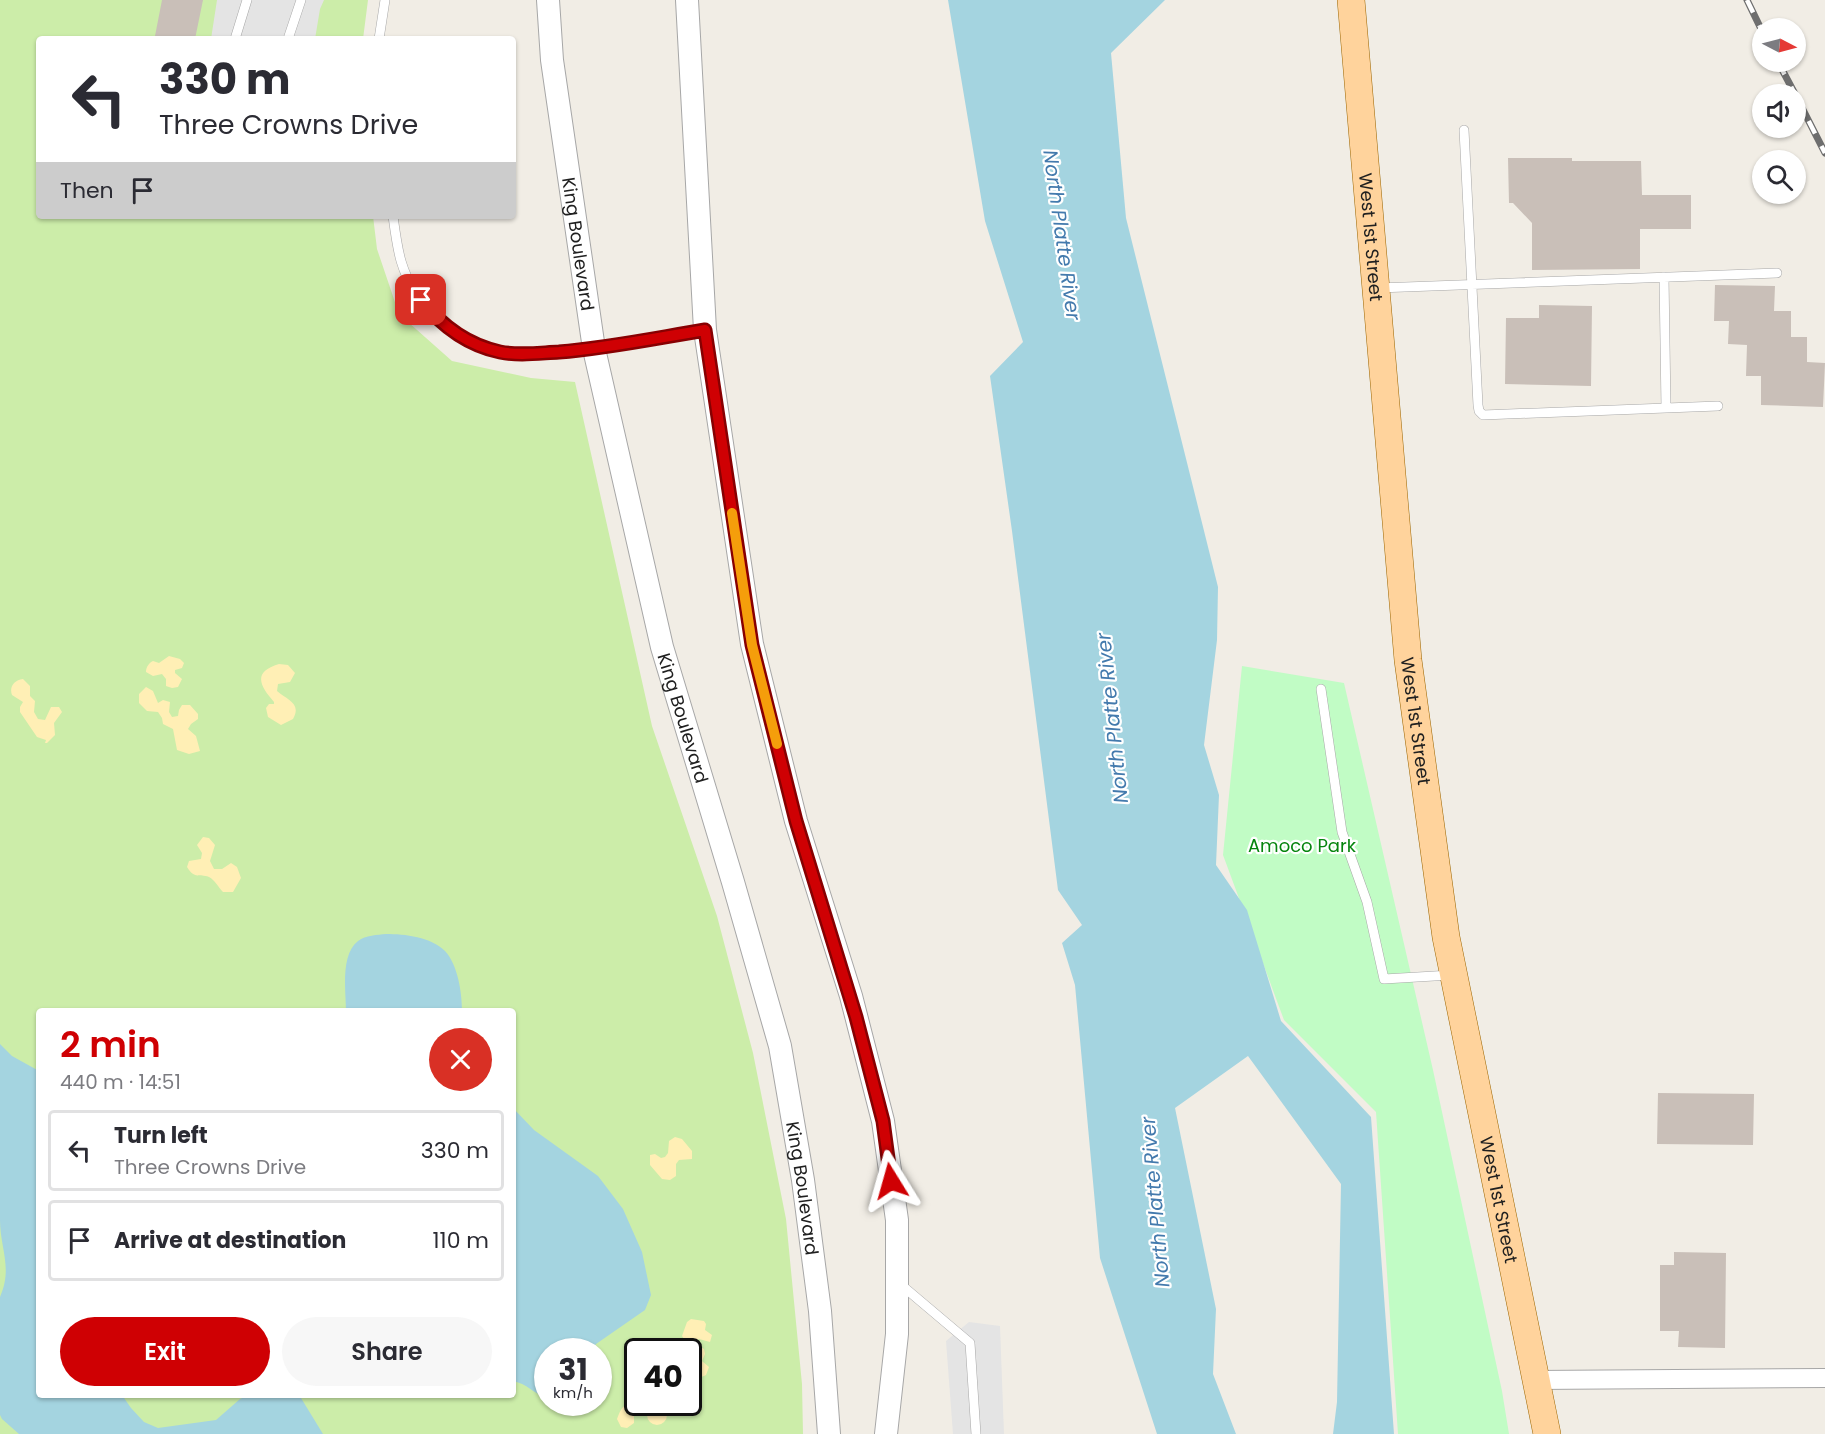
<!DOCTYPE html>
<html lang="en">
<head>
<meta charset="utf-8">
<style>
	:root { --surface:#fff; --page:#f7f7f7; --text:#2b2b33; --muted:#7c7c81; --line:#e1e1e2; --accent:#cf0003 }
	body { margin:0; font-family:Poppins,sans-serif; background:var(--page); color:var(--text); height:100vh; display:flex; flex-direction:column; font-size:22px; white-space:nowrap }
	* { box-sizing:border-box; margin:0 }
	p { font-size:20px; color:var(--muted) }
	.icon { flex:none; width:33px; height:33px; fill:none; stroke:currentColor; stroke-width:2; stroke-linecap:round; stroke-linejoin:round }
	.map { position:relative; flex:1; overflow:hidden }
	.side { position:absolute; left:36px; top:1008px; width:480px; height:390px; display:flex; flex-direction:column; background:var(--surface); border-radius:6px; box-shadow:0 2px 4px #0004 }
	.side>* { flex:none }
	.banner { position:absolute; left:36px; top:36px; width:480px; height:183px; border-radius:6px; box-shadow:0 2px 4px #0004; background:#fff; color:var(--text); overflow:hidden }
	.needle { width:39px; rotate:96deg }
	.buttons { position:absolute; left:1752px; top:18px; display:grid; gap:12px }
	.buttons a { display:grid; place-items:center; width:54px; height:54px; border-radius:50%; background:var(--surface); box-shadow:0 2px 4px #0004; font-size:30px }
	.speed { position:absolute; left:534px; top:1338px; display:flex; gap:12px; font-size:30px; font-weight:700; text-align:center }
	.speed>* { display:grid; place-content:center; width:78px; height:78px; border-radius:50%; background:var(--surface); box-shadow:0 2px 4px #0004; line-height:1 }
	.speed small { font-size:15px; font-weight:400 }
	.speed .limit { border:3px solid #111; border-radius:9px; background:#fff; color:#111 }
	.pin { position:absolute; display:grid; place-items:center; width:51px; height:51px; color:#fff; margin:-26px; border-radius:12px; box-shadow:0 3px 9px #0006 }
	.me { position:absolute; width:66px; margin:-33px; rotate:352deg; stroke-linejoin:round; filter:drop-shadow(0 0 4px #0008) }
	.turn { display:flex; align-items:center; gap:21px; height:126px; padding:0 24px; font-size:27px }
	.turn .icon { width:78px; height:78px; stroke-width:2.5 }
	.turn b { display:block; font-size:42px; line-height:51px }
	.then { display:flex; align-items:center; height:57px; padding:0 24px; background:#0003; gap:12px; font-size:22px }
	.round { display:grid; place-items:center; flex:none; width:63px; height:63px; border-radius:32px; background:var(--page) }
	.headline { display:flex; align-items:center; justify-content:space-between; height:102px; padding:0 24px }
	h1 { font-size:36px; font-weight:600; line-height:45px; color:var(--accent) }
	.button { display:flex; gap:12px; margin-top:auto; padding:12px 24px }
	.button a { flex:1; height:69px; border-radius:36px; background:var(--accent); color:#fff; font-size:24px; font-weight:600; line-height:69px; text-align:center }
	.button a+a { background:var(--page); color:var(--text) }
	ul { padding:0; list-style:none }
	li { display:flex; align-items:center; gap:18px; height:81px; margin:0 12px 9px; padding:0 12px; border:3px solid var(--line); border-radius:6px }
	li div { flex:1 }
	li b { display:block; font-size:22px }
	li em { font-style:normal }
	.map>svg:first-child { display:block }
	.grass { fill:#cceda9; fill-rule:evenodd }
	.sand { fill:#ffefb5 }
	.park { fill:#c1fcc5 }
	.parking { fill:#e4e4e4 }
	.water { fill:#a4d4e0 }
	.building { fill:#c9bfb8 }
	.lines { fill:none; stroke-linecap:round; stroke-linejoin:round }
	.service-casing { stroke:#a7a7a7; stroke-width:10 }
	.minor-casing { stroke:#a7a7a7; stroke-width:20 }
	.tertiary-casing { stroke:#a7a7a7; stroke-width:24 }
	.primary-casing { stroke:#9b6500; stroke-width:28 }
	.service { stroke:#fff; stroke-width:9 }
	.minor { stroke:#fff; stroke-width:18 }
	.tertiary { stroke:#fff; stroke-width:22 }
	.primary { stroke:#ffd39c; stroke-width:27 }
	.rail-casing { stroke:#6e6e6e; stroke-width:7 }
	.rail { stroke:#fff; stroke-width:4.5; stroke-dasharray:14; stroke-linecap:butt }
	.route-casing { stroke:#870002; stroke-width:15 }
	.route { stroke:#cf0003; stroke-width:10 }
	.slow { stroke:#f59e0b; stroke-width:10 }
	.labels { text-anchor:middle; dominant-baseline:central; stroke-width:4.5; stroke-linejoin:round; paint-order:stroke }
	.street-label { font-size:18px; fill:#202020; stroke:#fff }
	.park-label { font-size:18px; fill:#06850e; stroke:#fff }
	.water-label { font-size:20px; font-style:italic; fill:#437aad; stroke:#fff }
</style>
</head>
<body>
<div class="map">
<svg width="1825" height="1434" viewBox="0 0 1825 1434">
	<rect width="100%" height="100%" fill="#f1ede5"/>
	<path class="grass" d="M0,0H368L363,39H39V216H373L377,249L399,314L452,361L531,378L575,382L652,726L717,916L753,1053L786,1219L802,1384L803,1434H0ZM39,1011H513V1395H39ZM548,1352H598V1402H548ZM638,1352H688V1402H638Z"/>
	<path class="sand" d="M169,656L180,659L184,663L182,668L175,670V673L182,679L178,687L172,688L166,686V679L162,674L153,676L146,672C146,667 149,663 153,661L159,663Z
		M279,664L288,665L295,673L290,682L278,684L277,691C287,700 302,703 293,719L281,725L268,717L266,708L269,704H274V702C260,686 252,672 279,664Z
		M23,679L30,686V696L35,701L34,712L38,719L45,720L51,707H59L62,712L54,723L55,735L47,743H45L46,740L37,737L20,712V707L23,702L12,695C9,687 14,680 23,679Z
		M146,687L153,691L158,703L163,700L170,702L169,712L172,717L178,716L179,710L182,705H190L198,714V719L191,724L188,729L196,736L200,751L189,754L177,750L173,729L163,724L162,718L158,712L147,711L139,703V694Z
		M203,837L209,838L215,845L210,861L214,869H222L231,863L237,867L241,878L233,892H223C218,887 215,880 209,877C199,873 195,880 187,867L189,861L201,859L202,853L197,845Z
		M675,1137L682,1139L692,1151V1159L679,1160L676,1164V1176L670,1180L662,1179L650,1165V1155L655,1154L661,1158L665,1157L668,1153L669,1141Z
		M691,1319L704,1321L706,1324L705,1330L712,1335L710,1342L699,1339L695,1341L697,1345L704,1349L705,1354L702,1361L709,1367L706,1375C700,1378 693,1379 689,1372V1367L693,1360L687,1351V1343L682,1336L687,1322Z
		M636,1403L639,1404L641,1410L634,1416V1423L627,1428L621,1427L617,1419C621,1408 624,1402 636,1403Z
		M647 1415a10 10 0 1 1 20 0a10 10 0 1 1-20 0Z"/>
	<path class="park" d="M1242,666L1344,683L1433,1070L1502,1391L1509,1434H1398L1376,1112L1284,1020L1223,855Z"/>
	<path class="parking" d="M217,0H324L320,9L315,39H211Z
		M969,1322L1000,1326L1004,1434H953L946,1341Z"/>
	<path class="water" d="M948,0H1165L1111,53L1126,218L1218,587L1217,640L1204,745L1219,795L1216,865L1247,910L1281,1021L1371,1117L1394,1434H1333L1337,1402L1341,1184L1248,1056L1175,1108L1216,1309L1213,1374L1236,1434H1157L1100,1258L1075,985L1062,943L1082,925L1058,890L1012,531L990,376L1023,342L985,221Z
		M386,934C405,934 431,937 445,951C458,965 462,993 462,1011H346C346,992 340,955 358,941C366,935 377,935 386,934Z
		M0,1044L12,1056L39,1071V1395H122L131,1408L144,1422L158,1428L216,1420L240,1399L248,1395H297L301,1398L323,1434H19L2,1419L0,1415V1297C13,1268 0,1248 0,1220C0,1161 0,1103 0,1044Z
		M513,1108L534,1130L598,1176L623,1209L642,1252L651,1295L645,1310L596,1344L591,1351L548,1352L547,1397C533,1394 528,1384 513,1381Z"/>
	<path class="building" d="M162,0H203L195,39H170L155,36Z
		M1508,158H1572V161H1641L1642,195H1691V229H1640V269L1532,270V223L1513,203H1509Z
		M1715,285L1775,286L1774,311H1791V337H1807V362L1825,363L1823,407L1761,405V376H1746L1747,345L1728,344L1729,321H1714Z
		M1539,305L1592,306L1591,386L1505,384L1506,318H1539Z
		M1658,1093L1754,1094L1753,1145L1657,1144Z
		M1674,1252L1726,1253L1725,1348L1678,1347L1679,1331H1660V1265H1674Z"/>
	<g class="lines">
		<g class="service-casing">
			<path id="service" d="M235,39L247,0
				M288,39L301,0
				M379,39L385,0
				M1464,130L1478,405L1479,411L1483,415L1718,406
				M393,216C395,231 397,247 401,261C414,305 456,344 501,352C521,356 540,353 560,352C609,347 657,338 705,330
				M1664,277L1666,408
				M1378,288L1777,273
				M1321,689L1342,832L1367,902L1384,979L1451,975
				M899,1283L970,1343L976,1434"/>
		</g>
		<g class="minor-casing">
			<path id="minor" d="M1535,1380L1825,1378"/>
		</g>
		<g class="tertiary-casing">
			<g id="tertiary">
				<path id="s1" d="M548,0L552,60L594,349L662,647L733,882L780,1046L803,1180L820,1311L829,1434"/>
				<path d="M687,0L705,330L752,644L796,821L851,996L883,1121L897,1220V1334L886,1434"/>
			</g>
		</g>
		<g class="primary-casing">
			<g id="primary">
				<path id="s2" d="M1351,0L1408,660L1446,937L1547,1434"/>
			</g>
		</g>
		<use href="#service" class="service"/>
		<use href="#minor" class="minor"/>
		<use href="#tertiary" class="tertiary"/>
		<use href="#primary" class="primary"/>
		<g class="rail-casing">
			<path id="rail" d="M1747,0L1762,31
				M1778,62L1795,94
				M1796,96L1825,153"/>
		</g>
		<use href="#rail" class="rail"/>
	</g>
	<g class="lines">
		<g class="route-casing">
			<path id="route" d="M421,300C441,325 467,345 500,352C519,356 539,353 559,352C608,348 656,338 705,330L752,645L796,821L856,1017L883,1121L891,1181"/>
		</g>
		<use href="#route" class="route"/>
		<path class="slow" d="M732,513L752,645L777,744"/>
	</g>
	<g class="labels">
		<g class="street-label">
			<text stroke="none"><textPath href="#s2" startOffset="238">West 1st Street</textPath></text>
			<text stroke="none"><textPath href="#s1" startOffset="246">King Boulevard</textPath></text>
			<text stroke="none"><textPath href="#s1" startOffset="732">King Boulevard</textPath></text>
			<text stroke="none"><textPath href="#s2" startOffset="724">West 1st Street</textPath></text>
			<text stroke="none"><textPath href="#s1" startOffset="1218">King Boulevard</textPath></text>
			<text stroke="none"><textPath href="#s2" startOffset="1210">West 1st Street</textPath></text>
		</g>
		<g class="park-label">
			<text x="1302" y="845">Amoco Park</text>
		</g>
		<g class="water-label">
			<text transform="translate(1062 235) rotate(82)">North Platte River</text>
			<text transform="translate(1112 718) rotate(-96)">North Platte River</text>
			<text transform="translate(1155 1202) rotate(-95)">North Platte River</text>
		</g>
	</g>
</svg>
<div class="buttons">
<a><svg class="needle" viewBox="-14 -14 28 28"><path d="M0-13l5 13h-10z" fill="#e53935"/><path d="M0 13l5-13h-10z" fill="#7c7c81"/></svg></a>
<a><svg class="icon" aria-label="sound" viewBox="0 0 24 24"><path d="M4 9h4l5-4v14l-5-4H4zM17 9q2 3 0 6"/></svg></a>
<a><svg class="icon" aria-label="search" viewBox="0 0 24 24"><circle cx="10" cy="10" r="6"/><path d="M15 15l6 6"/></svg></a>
</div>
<div class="speed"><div>31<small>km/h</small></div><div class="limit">40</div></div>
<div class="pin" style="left:421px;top:300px;background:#d93025"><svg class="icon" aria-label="arrive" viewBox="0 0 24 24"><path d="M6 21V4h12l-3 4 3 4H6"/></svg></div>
<svg class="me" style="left:891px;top:1181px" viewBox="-20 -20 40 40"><path d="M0-17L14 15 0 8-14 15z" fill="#cf0003" stroke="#fff" stroke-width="4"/></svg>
<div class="banner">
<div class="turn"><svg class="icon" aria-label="left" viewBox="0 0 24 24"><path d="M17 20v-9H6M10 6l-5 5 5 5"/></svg><div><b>330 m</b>Three Crowns Drive</div></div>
<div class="then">Then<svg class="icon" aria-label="arrive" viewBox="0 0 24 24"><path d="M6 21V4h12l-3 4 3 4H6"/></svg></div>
</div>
<section class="side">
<div class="headline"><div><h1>2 min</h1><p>440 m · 14:51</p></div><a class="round" style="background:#d93025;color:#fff"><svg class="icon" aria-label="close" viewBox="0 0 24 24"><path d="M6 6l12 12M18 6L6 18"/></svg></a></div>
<ul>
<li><svg class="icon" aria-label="left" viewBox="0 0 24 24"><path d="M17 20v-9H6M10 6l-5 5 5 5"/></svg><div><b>Turn left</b><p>Three Crowns Drive</p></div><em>330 m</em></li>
<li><svg class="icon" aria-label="arrive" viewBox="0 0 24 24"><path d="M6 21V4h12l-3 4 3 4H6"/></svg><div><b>Arrive at destination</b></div><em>110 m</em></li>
</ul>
<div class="button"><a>Exit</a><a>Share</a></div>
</section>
</div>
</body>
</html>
